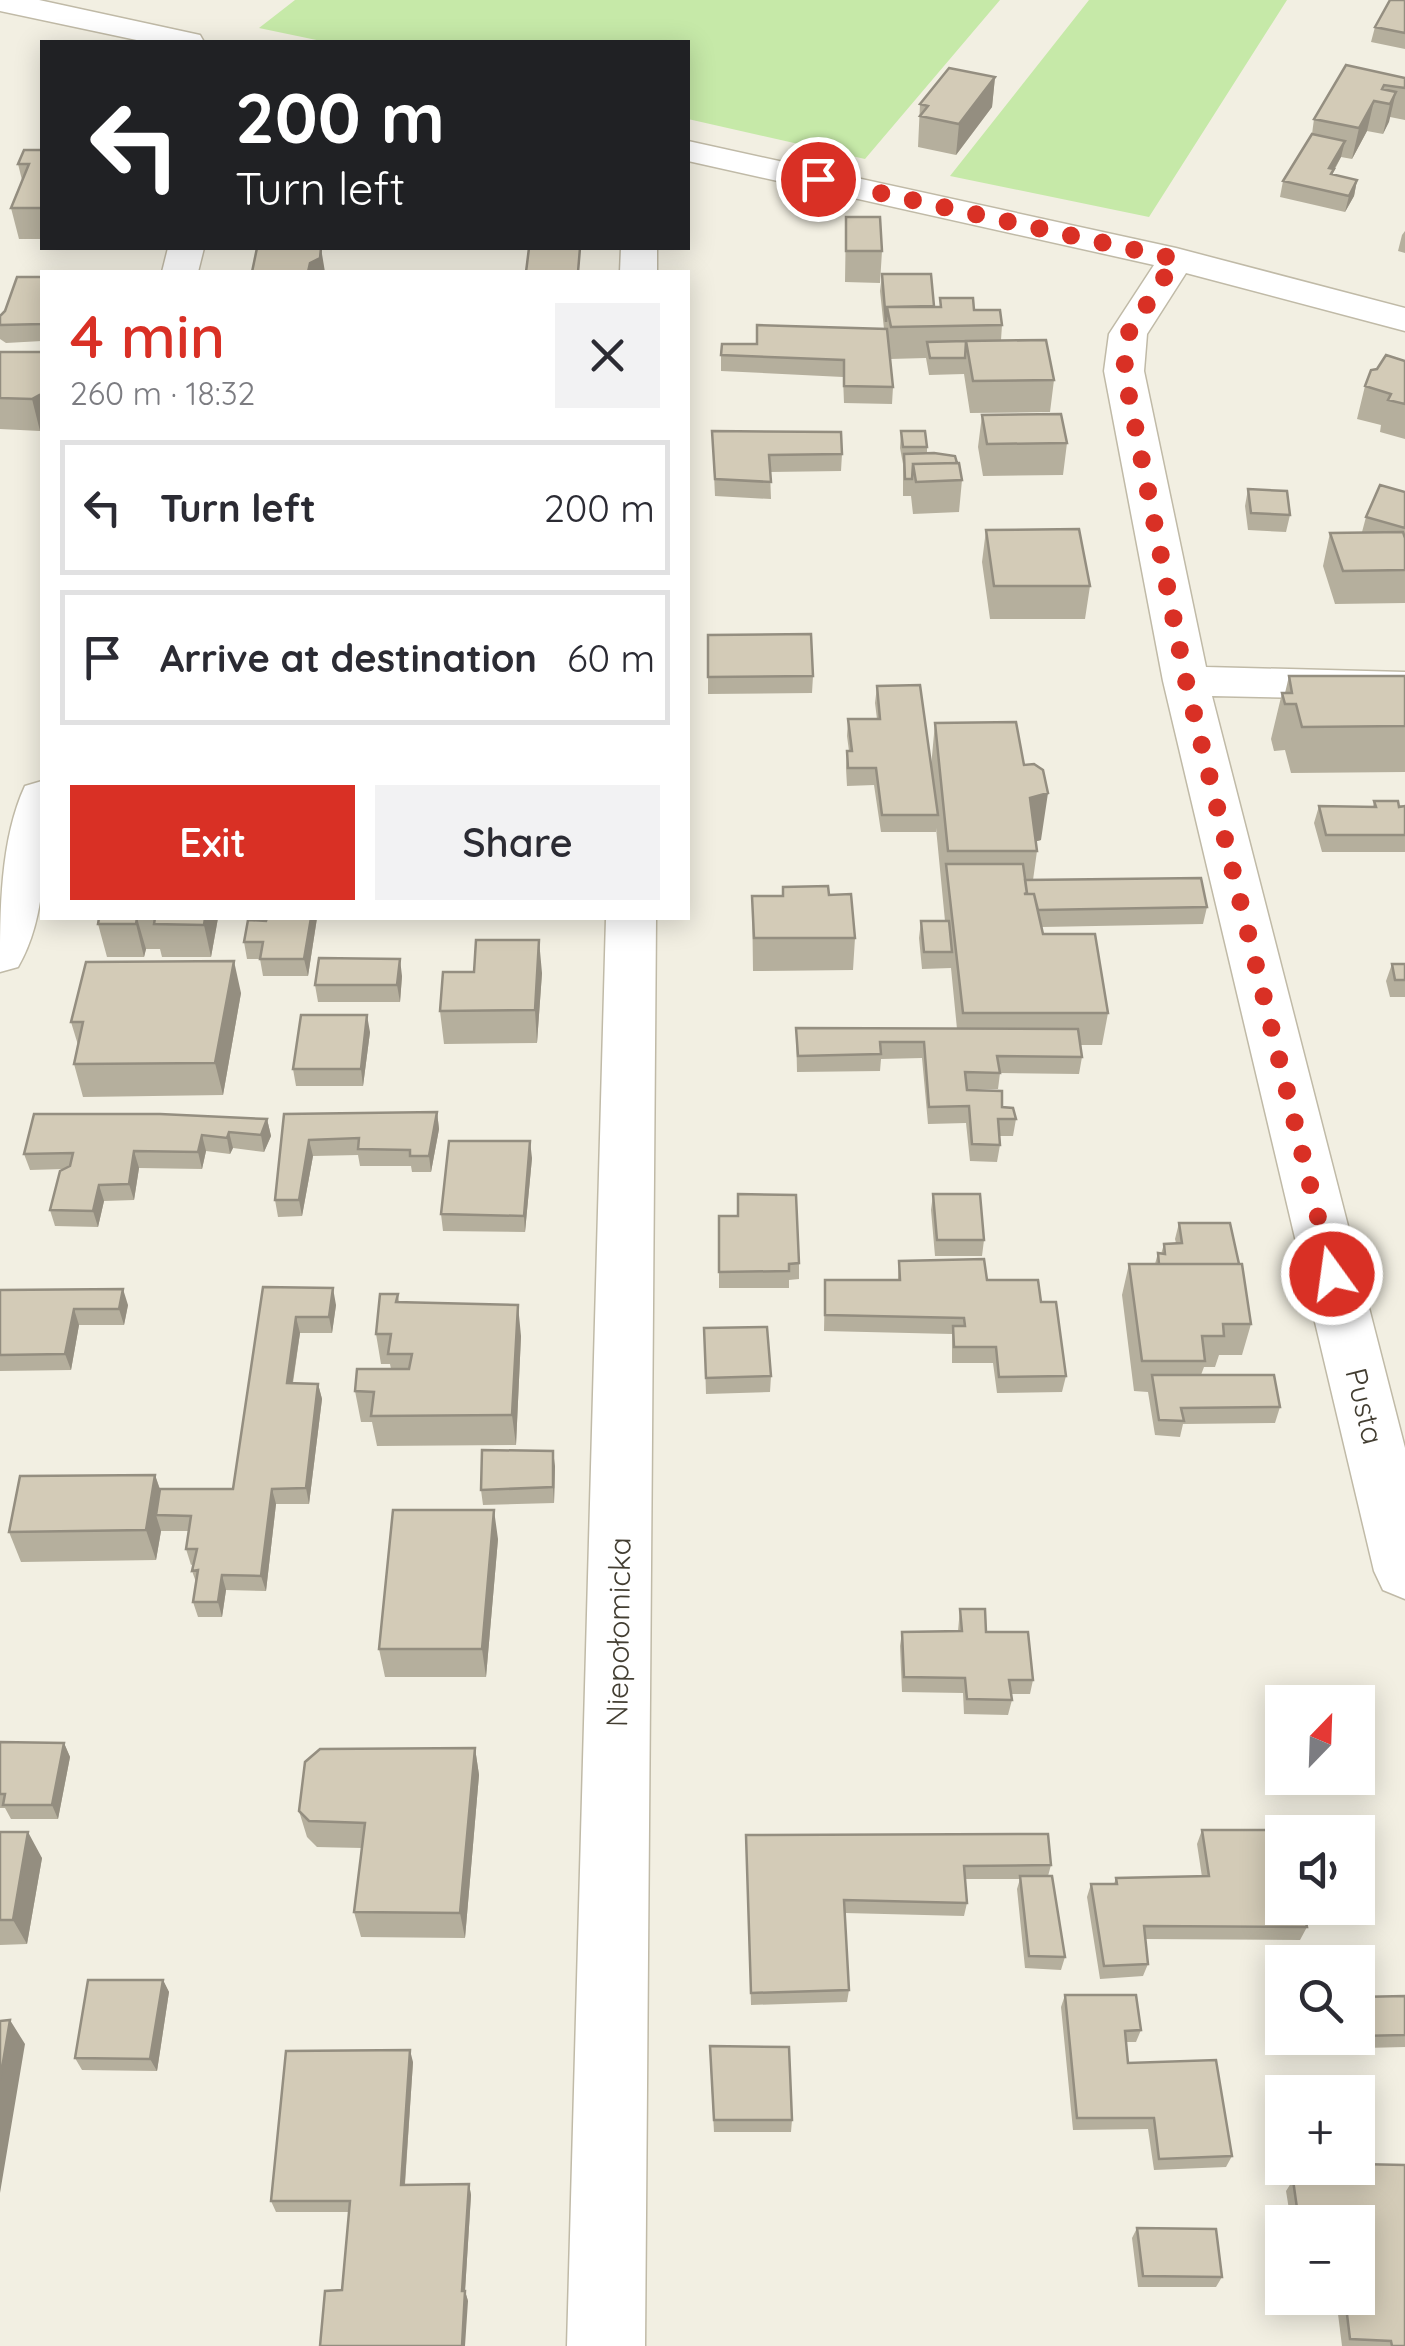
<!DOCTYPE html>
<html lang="en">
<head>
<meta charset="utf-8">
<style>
	:root { --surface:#fff; --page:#f2f2f3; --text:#2b2b33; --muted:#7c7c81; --line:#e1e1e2; --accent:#d93025 }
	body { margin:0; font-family:Quicksand,sans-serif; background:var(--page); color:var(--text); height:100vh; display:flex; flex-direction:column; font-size:38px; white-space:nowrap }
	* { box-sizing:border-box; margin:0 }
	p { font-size:32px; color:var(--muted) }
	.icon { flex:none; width:55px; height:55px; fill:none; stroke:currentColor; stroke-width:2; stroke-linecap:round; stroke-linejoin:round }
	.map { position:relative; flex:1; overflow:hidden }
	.drawer { position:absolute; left:40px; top:270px; width:650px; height:650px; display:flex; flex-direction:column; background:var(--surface); border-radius:0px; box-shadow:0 5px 25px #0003 }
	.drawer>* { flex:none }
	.banner { position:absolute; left:40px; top:40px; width:650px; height:210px; border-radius:0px; box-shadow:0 5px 25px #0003; background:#202124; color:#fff; overflow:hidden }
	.needle { width:65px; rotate:23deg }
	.controls { position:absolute; left:1265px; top:1685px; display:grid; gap:20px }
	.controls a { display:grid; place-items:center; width:110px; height:110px; border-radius:0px; background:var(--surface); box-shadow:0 5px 25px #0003; font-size:50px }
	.pin { position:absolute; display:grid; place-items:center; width:85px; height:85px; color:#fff; margin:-42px; border:5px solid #fff; border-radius:50%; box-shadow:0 2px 10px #0007 }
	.me { position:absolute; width:110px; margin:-55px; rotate:346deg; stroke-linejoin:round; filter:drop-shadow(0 0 8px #0008) }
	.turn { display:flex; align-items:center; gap:35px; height:210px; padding:0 30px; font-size:45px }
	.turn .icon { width:130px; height:130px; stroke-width:2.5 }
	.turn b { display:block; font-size:70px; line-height:85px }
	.round { display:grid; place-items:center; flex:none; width:105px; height:105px; border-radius:0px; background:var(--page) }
	.headline { display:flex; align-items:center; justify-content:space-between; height:170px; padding:0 30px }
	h1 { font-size:60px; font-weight:600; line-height:75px; color:var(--accent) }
	.primary-button { display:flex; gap:20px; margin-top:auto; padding:20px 30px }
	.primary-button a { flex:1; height:115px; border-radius:0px; background:var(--accent); color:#fff; font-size:40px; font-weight:600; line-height:115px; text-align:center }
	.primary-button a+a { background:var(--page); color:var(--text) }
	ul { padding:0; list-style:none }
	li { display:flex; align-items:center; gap:30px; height:135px; margin:0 20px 15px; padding:0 10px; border:5px solid var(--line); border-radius:0px }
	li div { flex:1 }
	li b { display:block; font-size:38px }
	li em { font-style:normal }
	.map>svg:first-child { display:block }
	.green { fill:#c6e9a8 }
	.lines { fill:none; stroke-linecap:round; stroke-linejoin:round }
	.minor-casing { stroke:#c0baa7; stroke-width:3 }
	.minor { fill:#fff; fill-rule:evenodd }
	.wall { fill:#b5af9d }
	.shaded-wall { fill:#948e80 }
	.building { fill:#d3cbb7; stroke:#948e80; stroke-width:2.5 }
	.route { stroke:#d93025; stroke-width:18; stroke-dasharray:0 32.4 }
	.labels { text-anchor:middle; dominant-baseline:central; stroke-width:8; stroke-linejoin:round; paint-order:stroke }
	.street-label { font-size:30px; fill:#433e32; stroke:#fff }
</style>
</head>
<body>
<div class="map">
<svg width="1405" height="2346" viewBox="0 0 1405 2346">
	<rect width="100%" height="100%" fill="#f2efe2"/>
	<path class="green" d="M295,0H1000L865,159L688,119V42H326L259,28Z
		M1089,0H1287L1149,217L950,176Z"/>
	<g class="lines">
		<g class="minor-casing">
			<path id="minor" d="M0,0H39L200,35L204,42H146L0,11Z
				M688,141L1176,248L1405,308V331L1186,273L1147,334L1144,371L1206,667L1405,672V700L1212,696L1405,1448V1599L1383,1590L1374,1571L1163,681L1104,371L1109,334L1154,265L688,161Z
				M168,248H204L198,272H162Z
				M621,248H657V272H620Z
				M42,781C46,840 49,914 18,967L0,972C0,911 0,840 25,786Z
				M606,918H656L645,2346H567Z"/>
		</g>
		<use href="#minor" class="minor"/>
	</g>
	<path class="wall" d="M1405,0V49L1371,42L1375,27Z
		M1346,65L1405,78V120L1390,117L1383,134L1367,131L1352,159L1341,157L1332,175L1357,180L1354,196L1345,212L1280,197L1283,181L1312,134L1314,119Z
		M995,77L992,107L956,155L918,147L920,104Z
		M42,150V239H19L11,208L22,180L18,164Z
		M846,217L882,251L880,283L845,282Z
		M1405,231V253L1398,251L1402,235Z
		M882,274L934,307H940V298L974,310L1002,325L1001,340L1054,380L1050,412L970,413L964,374L929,375L926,358L890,359L893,387L892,404L844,403L843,377L721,371V355L757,344L884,329L880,291Z
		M42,277V341L6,343L0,339V316Z
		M0,352H42L40,431L0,429Z
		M1405,361V439L1380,432L1381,425L1357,419L1365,386Z
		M982,415L1067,443L1063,475L983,476L978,447Z
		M712,431L842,454L841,471L770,472L771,499L715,496Z
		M901,431L927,447V454L962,480L959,512L913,514L911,496H903V464L900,448Z
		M1248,489L1290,515L1286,532L1248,530L1245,506Z
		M1405,492V603L1335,604L1323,566L1330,533L1362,532L1366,517Z
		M986,530L1090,586L1085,619H990L982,562Z
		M708,635L813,676L812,693L708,694Z
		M1289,676H1405V772L1291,773L1285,750L1274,751L1271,739L1282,693H1285Z
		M877,686L931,767L935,723L1024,765L1041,840L1036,841L1037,851L1033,880L1207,907L1203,924L1042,927L1043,934L1108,1013L1102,1045H1080L1082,1057L1079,1074L1000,1073L998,1089H967L1002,1107L1016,1119L1013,1136H999L1000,1145L997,1162L970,1161L966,1123L928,1124L922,1058L881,1059L880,1071L797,1072L796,1028L957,1029L951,968L922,969L919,938L921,921H945L936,828V832H881L874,785L847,786L846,768L847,751H849L847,736L848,719H877L875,703Z
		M1374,801L1405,806V852H1322L1314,823L1319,806L1373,807Z
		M829,895L855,938L853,970L753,971L752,896Z
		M99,918H218L211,957H162L160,949H146L144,957H107L98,924Z
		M317,918L308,976H263L260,959H247L244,942L266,921Z
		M1392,964H1405V997H1390L1386,981Z
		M474,972L542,973L537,1043L444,1044L440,1011Z
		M402,976L400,1002H318L315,985Z
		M241,993L223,1095L83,1097L74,1064L78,1045L71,1022Z
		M370,1032L363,1086H296L293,1069Z
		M437,1112L439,1129L431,1172H412L411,1166H360L358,1155L313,1156L302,1216L278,1217L275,1200L284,1114Z
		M267,1119L271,1136L264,1152L233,1148L230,1154L206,1151L202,1169L139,1168L134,1200L104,1201L98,1227L55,1226L50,1210L64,1169L30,1170L24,1154Z
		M532,1158L525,1232L443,1231L441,1214Z
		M933,1194L984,1240L982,1256H935L931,1210Z
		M719,1216L799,1263V1279L789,1280V1288H719Z
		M1179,1223L1251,1324L1242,1355H1219L1215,1367H1204L1201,1375L1280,1407L1275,1423L1183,1424L1180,1437L1155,1435L1148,1392L1134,1391L1122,1295L1129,1264H1155L1158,1253L1161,1254L1164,1244L1176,1243L1175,1239Z
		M899,1261L987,1280L1041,1302L1066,1376L1062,1392L997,1393L993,1363H952V1334L824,1331L825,1280H898Z
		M263,1287L336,1305L332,1333H300L293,1383L318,1384L322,1399L309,1504H276L266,1591L226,1590L222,1617H198L193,1602L196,1582L192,1571L194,1564L191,1565L186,1549L189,1531H161L156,1560L21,1562L9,1532L155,1475L160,1489H233Z
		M0,1290L128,1305L124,1325H79L71,1370L0,1371Z
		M398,1294L399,1302L521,1336L516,1445L377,1446L372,1422H361L355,1391L391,1369L390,1364H381L376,1334Z
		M704,1328L771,1376L770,1392L706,1394Z
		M555,1466L554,1503L483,1505L481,1490Z
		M498,1539L486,1677H385L379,1649Z
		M960,1609L986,1632L1033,1680L1030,1694H1011L1012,1700L1008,1715L964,1714L963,1693L902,1692L900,1646L902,1632L958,1631Z
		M0,1742L64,1743L70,1757L58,1819H11L5,1808H0Z
		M475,1748L479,1775L465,1938L361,1937L354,1912L362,1848L317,1847L307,1837L299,1811Z
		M1202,1830L1282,1832L1307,1927L1300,1940L1145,1939L1148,1964L1143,1976L1100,1979L1087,1897L1091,1884H1114L1116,1878L1202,1877L1197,1844Z
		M0,1832L42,1858L27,1944L0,1945Z
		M746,1835L1051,1865L1048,1876L1065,1957L1061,1970L1025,1968L1017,1889L1020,1879H965L967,1903L964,1916L845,1913L849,1990L847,2002L751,2005Z
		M163,1980L169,1992L157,2071L82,2070L75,2058Z
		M1065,1995L1141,2030L1136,2042H1126L1128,2063L1232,2156L1226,2167L1154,2170L1148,2129L1073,2130L1061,2007Z
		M1405,1996V2047L1324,2049L1322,2038H1358V1997Z
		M710,2058L792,2120L791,2132H714Z
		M413,2062L405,2185L469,2184L471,2195L465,2291L468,2301L349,2212H276L271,2201Z
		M1328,2168H1358L1405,2346H1342L1336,2298H1358V2222H1291L1286,2191L1293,2180L1324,2181L1323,2175Z
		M1137,2228L1222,2277L1216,2287H1138L1132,2238Z"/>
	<path class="shaded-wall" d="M995,77L992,107L956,155L959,124Z
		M1396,92L1389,122L1383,134L1390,104Z
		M1374,101L1367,131L1352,159L1359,128Z
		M1345,141L1341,157L1333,171L1330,185L1329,168Z
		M1357,180L1354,196L1345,212L1349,196Z
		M321,248L325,272H308L310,263Z
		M42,390V430L40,431L32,399Z
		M1048,793L1041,840L1023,845L1030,798Z
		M137,918L146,949L144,957L136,924Z
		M205,918H218L211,957L204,925Z
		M311,918H317L308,976L304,959Z
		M539,940L542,973L537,1043L535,1010Z
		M400,959L402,976L400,1002L397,985Z
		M234,961L241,993L223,1095L215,1063Z
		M367,1015L370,1032L363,1086L361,1069Z
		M437,1112L439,1129L431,1172L429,1156Z
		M267,1119L271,1136L264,1152L261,1135Z
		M229,1132L233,1148L230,1154L227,1138Z
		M202,1135L206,1151L202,1169L198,1152Z
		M309,1140L313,1156L302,1216L299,1200Z
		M530,1141L532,1158L525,1232L524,1216Z
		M134,1151L139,1168L134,1200L129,1184Z
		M99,1185L104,1201L98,1227L93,1211Z
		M333,1288L336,1305L332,1333L329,1317Z
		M123,1289L128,1305L124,1325L119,1309Z
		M518,1305L521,1336L516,1445L512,1415Z
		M74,1309L79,1325L71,1370L65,1354Z
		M296,1317L300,1333L290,1399L287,1383Z
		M318,1384L322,1399L309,1504L306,1488Z
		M553,1451L555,1466L554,1503L553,1487Z
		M155,1475L165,1505L156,1515L161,1531L156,1560L146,1530Z
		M272,1489L276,1504L266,1591L261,1576Z
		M494,1510L498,1539L486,1677L482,1649Z
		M222,1575L226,1590L222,1617L218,1602Z
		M64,1743L70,1757L58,1819L52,1805Z
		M475,1748L479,1775L465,1938L460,1913Z
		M28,1832L42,1858L27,1944L13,1920Z
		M163,1980L169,1992L157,2071L150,2059Z
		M10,2020L25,2044L0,2193V2080Z
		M410,2050L413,2062L404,2195L401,2185Z
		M469,2184L471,2195L465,2291L468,2301L465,2346H462V2291Z"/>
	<path class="building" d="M1390,0H1405V33L1375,27Z
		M1346,65L1405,78V88L1384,85L1382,89L1396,92L1390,104L1374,101L1359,128L1314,119Z
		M949,68L995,77L959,124L920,116L928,106L920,104Z
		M1312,134L1345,141L1329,168L1334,169L1331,174L1357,180L1349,196L1283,181Z
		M24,150H42V208H11L29,164H18Z
		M846,217H880L882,251H846Z
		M257,248H321L320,258L310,263L308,272H252Z
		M529,248H580L578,272H526Z
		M882,274H931L934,306L887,307L886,322Z
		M17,277H42V324L0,325V316L5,311Z
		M940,298H973L974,310H1000L1002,325L891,327L887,307H941Z
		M757,325L887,329L893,387L844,386V360L721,355L722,344H757Z
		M1046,340L1054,380L973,381L966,341Z
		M966,341L965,358H930L927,342Z
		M0,352H42V390L41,394L32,399L0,398Z
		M1386,355L1405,361V404L1388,400L1391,394L1365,386L1371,370L1377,369Z
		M1061,414L1067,443L987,444L982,415Z
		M712,431L841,432L842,454L769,455L771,482L715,479Z
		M901,431H925L927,447H903Z
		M934,453L955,456L957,463L913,464L912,479H905L904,454Z
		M959,463L962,480L916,482L913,464Z
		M1380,485L1405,492V528L1366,517Z
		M1248,489L1287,491L1290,515L1251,513Z
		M1079,529L1090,586H994L986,530Z
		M1403,532L1405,538V570L1343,571L1330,533Z
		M811,634L813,676L708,677V635Z
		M1289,676H1405V726L1302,727L1296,704H1285L1282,693H1292Z
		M920,685L938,815H882L876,768H848L847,751H852L848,719H880L877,686Z
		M1016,722L1024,765L1034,764L1043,770L1048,793L1030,798L1037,851H948L935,723Z
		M1374,801H1398L1399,807L1405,806V835H1326L1319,806L1376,807Z
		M946,864H1023L1027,893L1024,894H1034L1043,934H1095L1108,1013H963Z
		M1201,878L1207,907L1038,910L1034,894H1027L1025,880Z
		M828,886L829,895L851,894L855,938H754L752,896H783V887Z
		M99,918H137L136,924H98Z
		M155,918H205L204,925L154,924Z
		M267,918H311L304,959H260L263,942H244L248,920L266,921Z
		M921,921H949L952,952H924Z
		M476,940H539L535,1010L440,1011L443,972H474Z
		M319,958L400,959L397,985H315Z
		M234,961L215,1063L74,1064L83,1022H71L86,962Z
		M1392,964H1405V980H1395Z
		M301,1015H367L361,1069H293Z
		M796,1028L1078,1029L1082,1057L997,1056L1000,1073L965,1072L967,1090L1002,1091V1107L1013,1108L1016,1119H998L1000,1145L972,1144L969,1106L929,1107L924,1042H880L881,1054L798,1056Z
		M437,1112L429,1156H410V1150L358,1149L359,1138L309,1140L299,1200H275L284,1114Z
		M34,1114H160L267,1119L261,1135L229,1132L227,1138L202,1135L198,1152L134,1151L129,1184L99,1185L93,1211L50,1210L60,1171L70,1166L73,1153L24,1154Z
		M449,1141H530L524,1216L441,1214Z
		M738,1194L796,1195L799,1263L789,1264V1271L719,1272V1216H738Z
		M933,1194H980L984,1240H937Z
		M1179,1223H1230L1239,1264H1159L1158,1253L1165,1254L1164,1244L1182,1243Z
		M984,1259L987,1280H1038L1041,1302H1056L1066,1376L999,1377L996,1347H954L953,1326H965L964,1318L825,1315V1280H900L899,1261Z
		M1129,1264H1242L1251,1324H1223L1224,1336H1202L1205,1361H1142Z
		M263,1287L333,1288L329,1317H296L287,1383L318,1384L306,1488L272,1489L261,1576L222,1575L218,1602H193L198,1570L192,1571L197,1549H186L191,1516L156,1515L160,1489H233Z
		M123,1289L119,1309H74L65,1354L0,1355V1290Z
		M380,1294H398L396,1302L518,1305L512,1415L371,1416L374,1392L355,1391L357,1369H409L412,1354H388L391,1334H376Z
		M767,1327L771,1376L706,1378L704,1328Z
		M1152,1375H1274L1280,1407L1181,1408L1184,1421L1159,1420Z
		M482,1450L553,1451V1487L481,1490Z
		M155,1475L146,1530L9,1532L20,1476Z
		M393,1510H494L482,1649H379Z
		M960,1609H985L986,1632H1028L1033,1680H1009L1012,1700L967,1699L965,1678L904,1677L902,1632L962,1631Z
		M0,1742L64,1743L52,1805H3L5,1794H0Z
		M475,1748L460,1913L354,1912L365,1823L309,1821L299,1811L305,1762L320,1749Z
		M1202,1830H1295L1296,1832H1282V1908H1303L1307,1927L1144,1926L1148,1964L1104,1966L1091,1884H1117L1116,1878L1209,1876Z
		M0,1832H28L13,1920H0Z
		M1048,1834L1051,1865L964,1866L967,1903L844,1900L849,1990L751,1993L746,1835Z
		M1020,1876H1052L1065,1957L1029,1956Z
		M88,1980H163L150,2059L75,2058Z
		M1065,1995H1136L1141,2030L1125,2031L1128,2063L1216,2060L1232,2156L1159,2159L1154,2118H1077Z
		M1405,1996V2035L1358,2036V1997Z
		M10,2020L0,2080V2021Z
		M710,2046L789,2047L792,2120H714Z
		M410,2050L401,2185L469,2184L462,2291H465L462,2346H320L325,2291L342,2290L350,2201H271L286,2051Z
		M1358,2164L1405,2165V2346H1392L1391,2341L1350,2339L1345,2298H1358V2222H1299L1293,2180L1333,2181L1331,2168H1358Z
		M1137,2228L1216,2229L1222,2277L1143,2276Z"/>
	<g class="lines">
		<path class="route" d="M818,179L1176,259L1128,334L1124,371L1186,681L1332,1274"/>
	</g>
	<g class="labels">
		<g class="street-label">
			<text transform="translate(1365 1406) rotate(76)">Pusta</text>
			<text transform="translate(618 1632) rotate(-89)">Niepołomicka</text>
		</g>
	</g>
</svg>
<div class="controls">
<a><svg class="needle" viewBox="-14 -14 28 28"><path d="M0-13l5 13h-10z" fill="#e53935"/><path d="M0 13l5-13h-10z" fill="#7c7c81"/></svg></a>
<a><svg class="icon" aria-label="sound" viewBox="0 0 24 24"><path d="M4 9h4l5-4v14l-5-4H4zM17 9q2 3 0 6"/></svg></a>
<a><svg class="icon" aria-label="search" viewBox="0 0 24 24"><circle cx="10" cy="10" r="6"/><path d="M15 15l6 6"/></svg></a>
<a>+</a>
<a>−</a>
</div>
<div class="pin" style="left:818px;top:179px;background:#d93025"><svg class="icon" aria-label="arrive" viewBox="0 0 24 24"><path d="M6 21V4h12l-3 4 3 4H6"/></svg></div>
<svg class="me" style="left:1332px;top:1274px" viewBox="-20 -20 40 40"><circle r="17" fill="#d93025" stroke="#fff" stroke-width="3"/><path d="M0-11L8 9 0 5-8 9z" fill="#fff"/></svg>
<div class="banner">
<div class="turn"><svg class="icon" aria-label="left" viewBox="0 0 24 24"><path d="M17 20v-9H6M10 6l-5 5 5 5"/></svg><div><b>200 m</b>Turn left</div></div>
</div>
<section class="drawer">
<div class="headline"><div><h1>4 min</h1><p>260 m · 18:32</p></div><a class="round"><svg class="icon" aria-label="close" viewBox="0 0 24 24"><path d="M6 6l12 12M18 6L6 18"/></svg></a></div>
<ul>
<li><svg class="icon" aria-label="left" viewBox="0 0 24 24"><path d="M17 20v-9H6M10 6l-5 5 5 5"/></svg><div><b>Turn left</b></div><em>200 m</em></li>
<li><svg class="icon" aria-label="arrive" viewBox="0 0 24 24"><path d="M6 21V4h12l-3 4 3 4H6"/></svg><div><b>Arrive at destination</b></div><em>60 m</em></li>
</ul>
<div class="primary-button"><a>Exit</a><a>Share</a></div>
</section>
</div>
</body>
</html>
